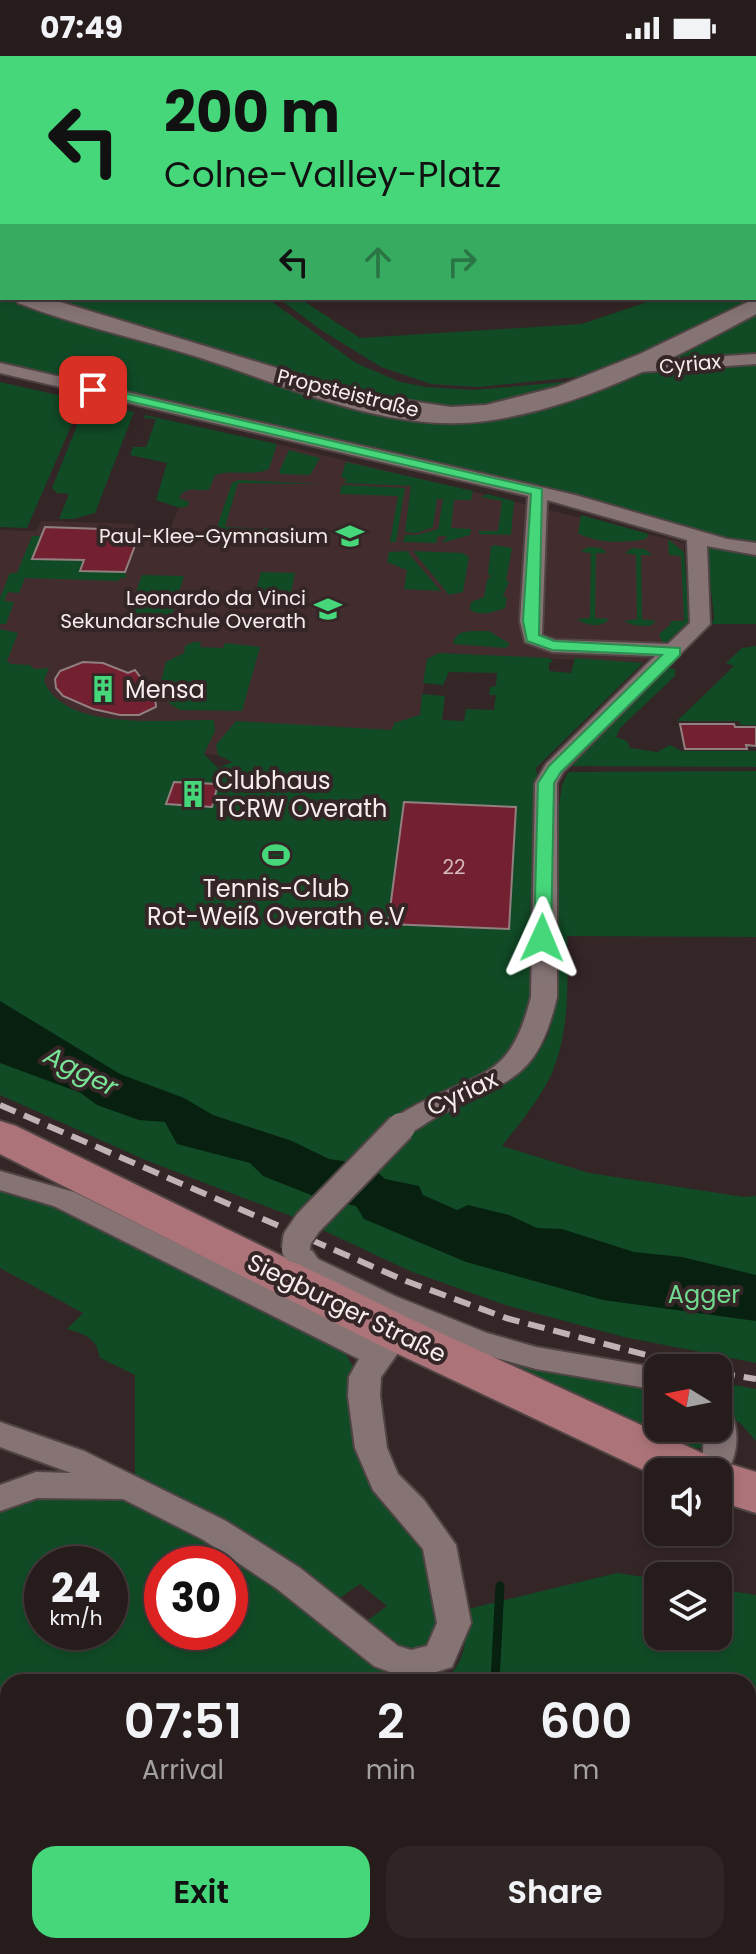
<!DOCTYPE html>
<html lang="en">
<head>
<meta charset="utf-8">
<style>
	:root { --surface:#271c1c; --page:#2f2525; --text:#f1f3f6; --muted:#a4a1a3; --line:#433a3b; --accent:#45d77a }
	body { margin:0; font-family:Poppins,sans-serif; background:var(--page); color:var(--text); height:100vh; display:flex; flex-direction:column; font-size:30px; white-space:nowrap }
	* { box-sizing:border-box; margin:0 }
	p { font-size:26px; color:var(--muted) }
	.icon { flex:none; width:44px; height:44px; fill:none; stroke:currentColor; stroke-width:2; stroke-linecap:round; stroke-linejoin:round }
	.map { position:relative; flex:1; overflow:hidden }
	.sheet { position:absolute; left:0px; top:1618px; width:756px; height:280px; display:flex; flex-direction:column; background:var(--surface); border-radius:24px 24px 0 0; box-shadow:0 4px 12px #0003,0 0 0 2px var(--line) }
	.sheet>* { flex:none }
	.banner { position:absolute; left:0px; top:0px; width:756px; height:244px; box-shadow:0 4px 12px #0003,0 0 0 2px var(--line); background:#45d77a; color:#111; overflow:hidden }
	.needle { width:52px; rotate:280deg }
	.tools { position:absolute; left:644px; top:1298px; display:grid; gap:16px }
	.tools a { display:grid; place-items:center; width:88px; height:88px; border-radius:16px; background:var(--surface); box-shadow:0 4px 12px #0003,0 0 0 2px var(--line); font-size:40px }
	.speed { position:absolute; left:24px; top:1490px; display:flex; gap:16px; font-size:40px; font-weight:700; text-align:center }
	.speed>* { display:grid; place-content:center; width:104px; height:104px; border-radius:50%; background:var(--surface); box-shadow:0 4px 12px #0003,0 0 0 2px var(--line); line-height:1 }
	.speed small { font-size:20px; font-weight:400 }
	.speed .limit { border:12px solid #d22; background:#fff; color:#111 }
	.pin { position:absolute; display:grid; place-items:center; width:68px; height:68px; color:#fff; margin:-34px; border-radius:16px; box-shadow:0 4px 12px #0006 }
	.me { position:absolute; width:88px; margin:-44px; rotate:1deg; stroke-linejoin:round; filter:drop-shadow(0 0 6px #0008) }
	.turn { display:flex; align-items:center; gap:28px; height:168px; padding:0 32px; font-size:36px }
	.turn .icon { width:104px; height:104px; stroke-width:2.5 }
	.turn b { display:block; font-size:56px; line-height:68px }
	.lanes { display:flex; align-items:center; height:76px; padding:0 32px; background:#0003; justify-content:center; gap:40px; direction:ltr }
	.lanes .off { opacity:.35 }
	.eta { display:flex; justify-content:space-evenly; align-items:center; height:136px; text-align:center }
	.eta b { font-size:48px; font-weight:600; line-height:56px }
	.button { display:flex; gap:16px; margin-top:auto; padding:16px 32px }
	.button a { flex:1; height:92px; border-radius:24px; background:var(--accent); color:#111; font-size:32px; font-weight:600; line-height:92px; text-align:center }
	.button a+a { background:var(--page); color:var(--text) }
	.status { display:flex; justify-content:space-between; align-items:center; height:56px; padding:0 40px; background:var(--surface); direction:ltr }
	.status svg { height:22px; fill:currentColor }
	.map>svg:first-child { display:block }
	.built { fill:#422c2e }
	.green { fill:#114b26; fill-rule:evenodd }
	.water { fill:#07200f }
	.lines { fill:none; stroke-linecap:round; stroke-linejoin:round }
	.stream { stroke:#07200f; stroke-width:9 }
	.building { fill:#732130; stroke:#927f80; stroke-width:2 }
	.street-casing { stroke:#504444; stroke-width:4 }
	.secondary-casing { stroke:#504444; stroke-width:4 }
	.primary-casing { stroke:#504444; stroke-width:4 }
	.street { fill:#867475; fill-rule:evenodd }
	.secondary { fill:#867475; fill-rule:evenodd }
	.primary { fill:#ac7479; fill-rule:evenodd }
	.rail { stroke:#bfb3b4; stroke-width:6; stroke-dasharray:17 9; stroke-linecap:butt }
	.street-bridge-casing { stroke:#504444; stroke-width:32; stroke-linecap:butt }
	.street-bridge { stroke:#867475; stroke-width:28 }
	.route { fill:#45d77a; stroke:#2d8c4f; stroke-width:2 }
	.labels { text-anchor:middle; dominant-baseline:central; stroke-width:8; stroke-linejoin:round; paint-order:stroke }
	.far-street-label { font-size:20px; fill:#f7eded; stroke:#342526 }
	.far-poi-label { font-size:20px; fill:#f7eded; stroke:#342526; text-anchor:end }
	.number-label { font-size:20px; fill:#d6babe }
	.poi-label { font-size:24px; fill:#f7eded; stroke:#342526; text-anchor:start }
	.street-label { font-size:24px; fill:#f7eded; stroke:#342526 }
	.park-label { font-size:24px; fill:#70da8f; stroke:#342526 }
	.water-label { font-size:26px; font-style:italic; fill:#78e297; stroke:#342526 }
</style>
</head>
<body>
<div class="status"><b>07:49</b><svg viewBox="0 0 49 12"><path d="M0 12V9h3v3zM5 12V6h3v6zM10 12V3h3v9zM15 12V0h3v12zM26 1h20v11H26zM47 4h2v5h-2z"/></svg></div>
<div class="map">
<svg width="756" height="1898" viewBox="0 0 756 1898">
	<rect width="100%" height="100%" fill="#342526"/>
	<path class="built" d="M277,388L684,487L687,567L643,607L439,597L427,603L420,659L396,675L232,706L218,699L148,694L0,673V474L36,475L41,465L140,468L143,474L170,472L179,452L177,449L182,436L190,433H206L215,419L227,415L262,416L268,413Z"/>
	<path class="green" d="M74,0H756V143L754,2H71Z
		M754,169L756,243L596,319L478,331L431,328L381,311L321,274L278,242H299L360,282L582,268L659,242H754Z
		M0,237L2,242L278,324L492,360L756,254V491L0,309Z
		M40,242H267L356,307L400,326L426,331L475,334L585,324L482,354L375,344Z
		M0,326L134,356L95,457L73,463H59L69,438L57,437L52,432L80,362L75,361L27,472L0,471Z
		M145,359L277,388L269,413C253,421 232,413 215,419L209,434C201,436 186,428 179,442L189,446L188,450L180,452L156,444L167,407L130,399L133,391H146L156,363L144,362Z
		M289,394L320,402L310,419L281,418L279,416Z
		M346,406L473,435L471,444H454L451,472L471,473L470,479L442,487L447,480H438L436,487L403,486L405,479H417L438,473L443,443H437L433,471L417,477L405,476L411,430L345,427L346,423L341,421Z
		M239,424L322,428L238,427L225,471L306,474L301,477L228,479L217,471L232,427Z
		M342,429L405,432L396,486H390L398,440L340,438Z
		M487,438L514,445L511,479L479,478V475H498L502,445L481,441Z
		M581,459L649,478L646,483C625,487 597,488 578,477Z
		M32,480H41L33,503L84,504L80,515L125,516L126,522H120L119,525L25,522L19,537L8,536L4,545L14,546L6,568H0V542L10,517H17Z
		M668,483L684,496L689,565L664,590L659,578L670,569L671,565H684L681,500L669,499Z
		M494,489L512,492L506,524L509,526L503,540L507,542L505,552C493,556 482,561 470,554L471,546L484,541L487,524L490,521L488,517L491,491Z
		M706,489L756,496V568H712L714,561Z
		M588,491L601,492L607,497H596L595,562L609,563C602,572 586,570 577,563L590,562L591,497L580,496Z
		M632,492L645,493L652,499H641L642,563L656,565L650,570L633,569L624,565L637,563L636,499L625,497Z
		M409,495V498L441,535L404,533L407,514L387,506L389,496Z
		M413,495L463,497L469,501L463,536L449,539Z
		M261,516L295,517L290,541L255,539Z
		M142,519L184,520L170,566L126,564Z
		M0,573L18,577L7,605L11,608L30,609L34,613L49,612L44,625C65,677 168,663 214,664L215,675L204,698L218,712L232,706L218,699L216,689L236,665L392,674L394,667L420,659L422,638L445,640L442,664L464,665L466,653L494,654L496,639H489L490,631L496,630L497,617L449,616L443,629L423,627L427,603L439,597L550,602L553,606L549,607V615L571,617L575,602L643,607L536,712L540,742L536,956L524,990L410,1074L495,1035L534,1002L548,980L555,948L557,764L562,729L568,716L756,715V881L567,880C568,926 570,981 549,1023C537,1047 519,1068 502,1090L589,1117L744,1141L756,1140V1307L624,1281L505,1249L410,1215L301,1164L143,1103L0,1039Z
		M472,575H489L510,588L506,592L453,588C455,577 462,576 472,575Z
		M194,586H201L200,591L223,592L225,587L260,591L242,655L180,654L170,648L160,629L166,606L184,597L185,590Z
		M756,590V669H741L739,665H677L734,610L726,607L742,592Z
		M666,611L675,613V620L620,672L616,681L627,685L630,692L657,696L670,689L681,695H756V711L567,710Z
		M0,1131L39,1141L344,1295L355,1314L427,1492L441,1572L428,1594L401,1595L364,1567L387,1550L360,1528L334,1546L135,1426V1319L100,1302C96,1281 86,1279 67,1273L83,1257L0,1212Z
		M472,1295L658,1328V1372H713L709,1388L699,1392L679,1390Z
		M718,1326L756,1333V1385L741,1368L728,1359C725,1347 718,1338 718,1326Z
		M32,1437L125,1441L197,1475L343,1575L403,1626H8V1890H748V1626H442C467,1607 466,1582 468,1553L617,1517L658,1523V1580H718V1533L756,1539V1898H0V1452ZM42,1508H110V1576H42ZM162,1508H230V1576H162Z"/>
	<path class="water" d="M0,945L120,1018L184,1042L213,1059L292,1085L329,1103L357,1107L373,1112L385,1123L419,1130L423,1139L457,1154L468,1149L509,1159L537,1172L562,1173L634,1196L682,1201L756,1219V1265L603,1244L466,1206L364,1163L356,1150L321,1143L263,1120L250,1107L177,1088L165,1066L139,1064L97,1049L81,1037L0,1007Z"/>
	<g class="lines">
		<path class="stream" d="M495,1626L500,1530
			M543,1890L544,1898"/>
	</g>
	<path class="building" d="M45,471L102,473L100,478L139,479L125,516L80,515L84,504L32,503Z
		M83,606L103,607L128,617L135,614L155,641L156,651L139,659H120L93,653L63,640L56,632L55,623L60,615Z
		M680,668H734L735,671H756V690L746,689L747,693H685Z
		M174,726L218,728L212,751L166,748Z
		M404,746L516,751L509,873L388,868Z"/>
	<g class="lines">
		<g class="street-casing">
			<path id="street" d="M756,298V308L625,317L617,312L625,307Z
				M0,307L575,439L727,483L756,487V499L707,490L710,568L563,716L557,727V941C536,1030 506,1022 436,1061C420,1070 410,1082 391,1077L387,1071C394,1060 410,1052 422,1046C488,1014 511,1019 531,941L535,727L546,708L655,600L552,596L525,586L520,565L528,440L0,317ZM547,444L687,484L690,567L668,588L555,584L542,579Z
				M0,1115L74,1136L373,1284C383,1273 390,1264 405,1268C381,1259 266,1217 286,1186L296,1183L306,1186L318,1203L395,1240L487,1277L536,1291L659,1312L658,1334L536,1313L467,1294L408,1270L412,1277L381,1321L380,1340L387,1392L398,1418L424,1444L456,1489L471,1567L452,1611L411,1624L374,1610L276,1532L202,1483L123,1443L37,1442L0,1455V1429L36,1416L71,1417L0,1391V1366L84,1395L226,1465L300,1512L398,1590L411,1594L427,1590L437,1567L423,1493L373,1434L355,1392L348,1340L349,1321L359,1303L54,1150L0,1134Z
				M718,1349L729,1353C742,1376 738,1408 718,1426V1416H693L703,1396L704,1372H718Z"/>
		</g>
		<g class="secondary-casing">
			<path id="secondary" d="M14,242H47L362,338L451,351L486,349L557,331L640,298L756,242V258C672,303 581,352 486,365C388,378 289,330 198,301C138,282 77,270 18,247Z"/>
		</g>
		<g class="primary-casing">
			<path id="primary" d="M0,1065L16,1070L415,1265L717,1404L756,1416V1457L718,1445V1416H658V1421L379,1289L0,1098Z"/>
		</g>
		<use href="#street" class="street"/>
		<use href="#secondary" class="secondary"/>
		<use href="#primary" class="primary"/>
		<path class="rail" d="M0,1049L406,1225L506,1262L696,1312
			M718,1317L756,1323"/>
		<g class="street-bridge-casing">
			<path id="street-bridge" d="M296,1193L297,1183L308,1167L401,1071"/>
		</g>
		<use href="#street-bridge" class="street-bridge"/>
	</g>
	<path class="route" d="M93,330L542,433L539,579L554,585L680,592V599L561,716L554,727L551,882L549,886H536L534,882L538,727L549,710L662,599L552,594L527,585L523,565L531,438L89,336V331Z"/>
	<defs>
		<g id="school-bare" transform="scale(2.16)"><path d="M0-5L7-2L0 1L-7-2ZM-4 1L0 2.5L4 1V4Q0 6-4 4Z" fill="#45d77a" stroke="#342526" stroke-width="2.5" paint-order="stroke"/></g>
		<g id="building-bare" transform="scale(2.16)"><path d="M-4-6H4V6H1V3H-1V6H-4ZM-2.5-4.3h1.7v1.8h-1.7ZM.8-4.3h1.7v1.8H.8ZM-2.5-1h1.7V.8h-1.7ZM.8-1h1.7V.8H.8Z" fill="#45d77a" stroke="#342526" stroke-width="2.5" paint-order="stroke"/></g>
		<g id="stadium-bare" transform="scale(2.16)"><path d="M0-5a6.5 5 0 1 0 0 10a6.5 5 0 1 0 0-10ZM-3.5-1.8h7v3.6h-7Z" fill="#45d77a" stroke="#342526" stroke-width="2.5" paint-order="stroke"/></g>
	</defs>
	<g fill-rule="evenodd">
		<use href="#school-bare" x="350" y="480"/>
		<use href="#school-bare" x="328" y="553"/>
		<use href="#building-bare" x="103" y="633"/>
		<use href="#building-bare" x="193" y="738"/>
		<use href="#stadium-bare" x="276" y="799"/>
	</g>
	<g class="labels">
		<g class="far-street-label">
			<text transform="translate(690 308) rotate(-5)">Cyriax</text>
			<text transform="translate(348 337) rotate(14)">Propsteistraße</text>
		</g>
		<g class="far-poi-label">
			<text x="328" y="480">Paul-Klee-Gymnasium</text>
			<text x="306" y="542">Leonardo da Vinci<tspan x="306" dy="23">Sekundarschule Overath</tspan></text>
		</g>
		<g class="number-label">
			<text x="454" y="811">22</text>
		</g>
		<g class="poi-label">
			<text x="125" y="633">Mensa</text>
			<text x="215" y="724">Clubhaus<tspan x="215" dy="28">TCRW Overath</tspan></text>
			<text x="276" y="832" text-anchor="middle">Tennis-Club<tspan x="276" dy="28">Rot-Weiß Overath e.V</tspan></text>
		</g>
		<g class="street-label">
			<text transform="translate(462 1037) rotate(-25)">Cyriax</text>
			<text transform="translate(347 1252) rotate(26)">Siegburger Straße</text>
		</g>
		<g class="park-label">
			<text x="704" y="1238">Agger</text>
		</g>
		<g class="water-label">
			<text transform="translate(81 1015) rotate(27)">Agger</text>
		</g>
	</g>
</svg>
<div class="tools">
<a><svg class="needle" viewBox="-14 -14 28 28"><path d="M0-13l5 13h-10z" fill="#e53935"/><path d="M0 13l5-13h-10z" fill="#a4a1a3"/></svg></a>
<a><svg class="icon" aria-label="sound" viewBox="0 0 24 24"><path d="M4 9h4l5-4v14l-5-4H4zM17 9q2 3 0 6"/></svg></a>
<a><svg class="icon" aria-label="layers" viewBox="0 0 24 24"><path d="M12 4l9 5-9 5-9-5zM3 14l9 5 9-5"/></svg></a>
</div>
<div class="speed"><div>24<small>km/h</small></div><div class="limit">30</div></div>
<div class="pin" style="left:93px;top:334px;background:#d93025"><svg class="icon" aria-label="arrive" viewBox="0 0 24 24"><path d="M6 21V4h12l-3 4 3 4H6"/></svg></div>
<svg class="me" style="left:542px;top:882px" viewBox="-20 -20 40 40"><path d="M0-17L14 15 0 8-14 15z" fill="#45d77a" stroke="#fff" stroke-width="4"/></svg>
<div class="banner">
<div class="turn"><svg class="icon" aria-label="left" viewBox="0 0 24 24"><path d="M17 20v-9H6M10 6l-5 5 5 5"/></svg><div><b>200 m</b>Colne-Valley-Platz</div></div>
<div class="lanes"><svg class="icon" aria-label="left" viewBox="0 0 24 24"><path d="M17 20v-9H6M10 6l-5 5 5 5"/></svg><svg class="icon off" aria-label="ahead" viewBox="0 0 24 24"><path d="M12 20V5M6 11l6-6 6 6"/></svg><svg class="icon off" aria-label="right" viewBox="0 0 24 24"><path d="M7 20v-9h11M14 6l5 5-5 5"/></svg></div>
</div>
<section class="sheet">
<div class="eta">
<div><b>07:51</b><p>Arrival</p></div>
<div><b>2</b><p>min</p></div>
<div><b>600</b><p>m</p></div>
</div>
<div class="button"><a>Exit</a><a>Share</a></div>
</section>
</div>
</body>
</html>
